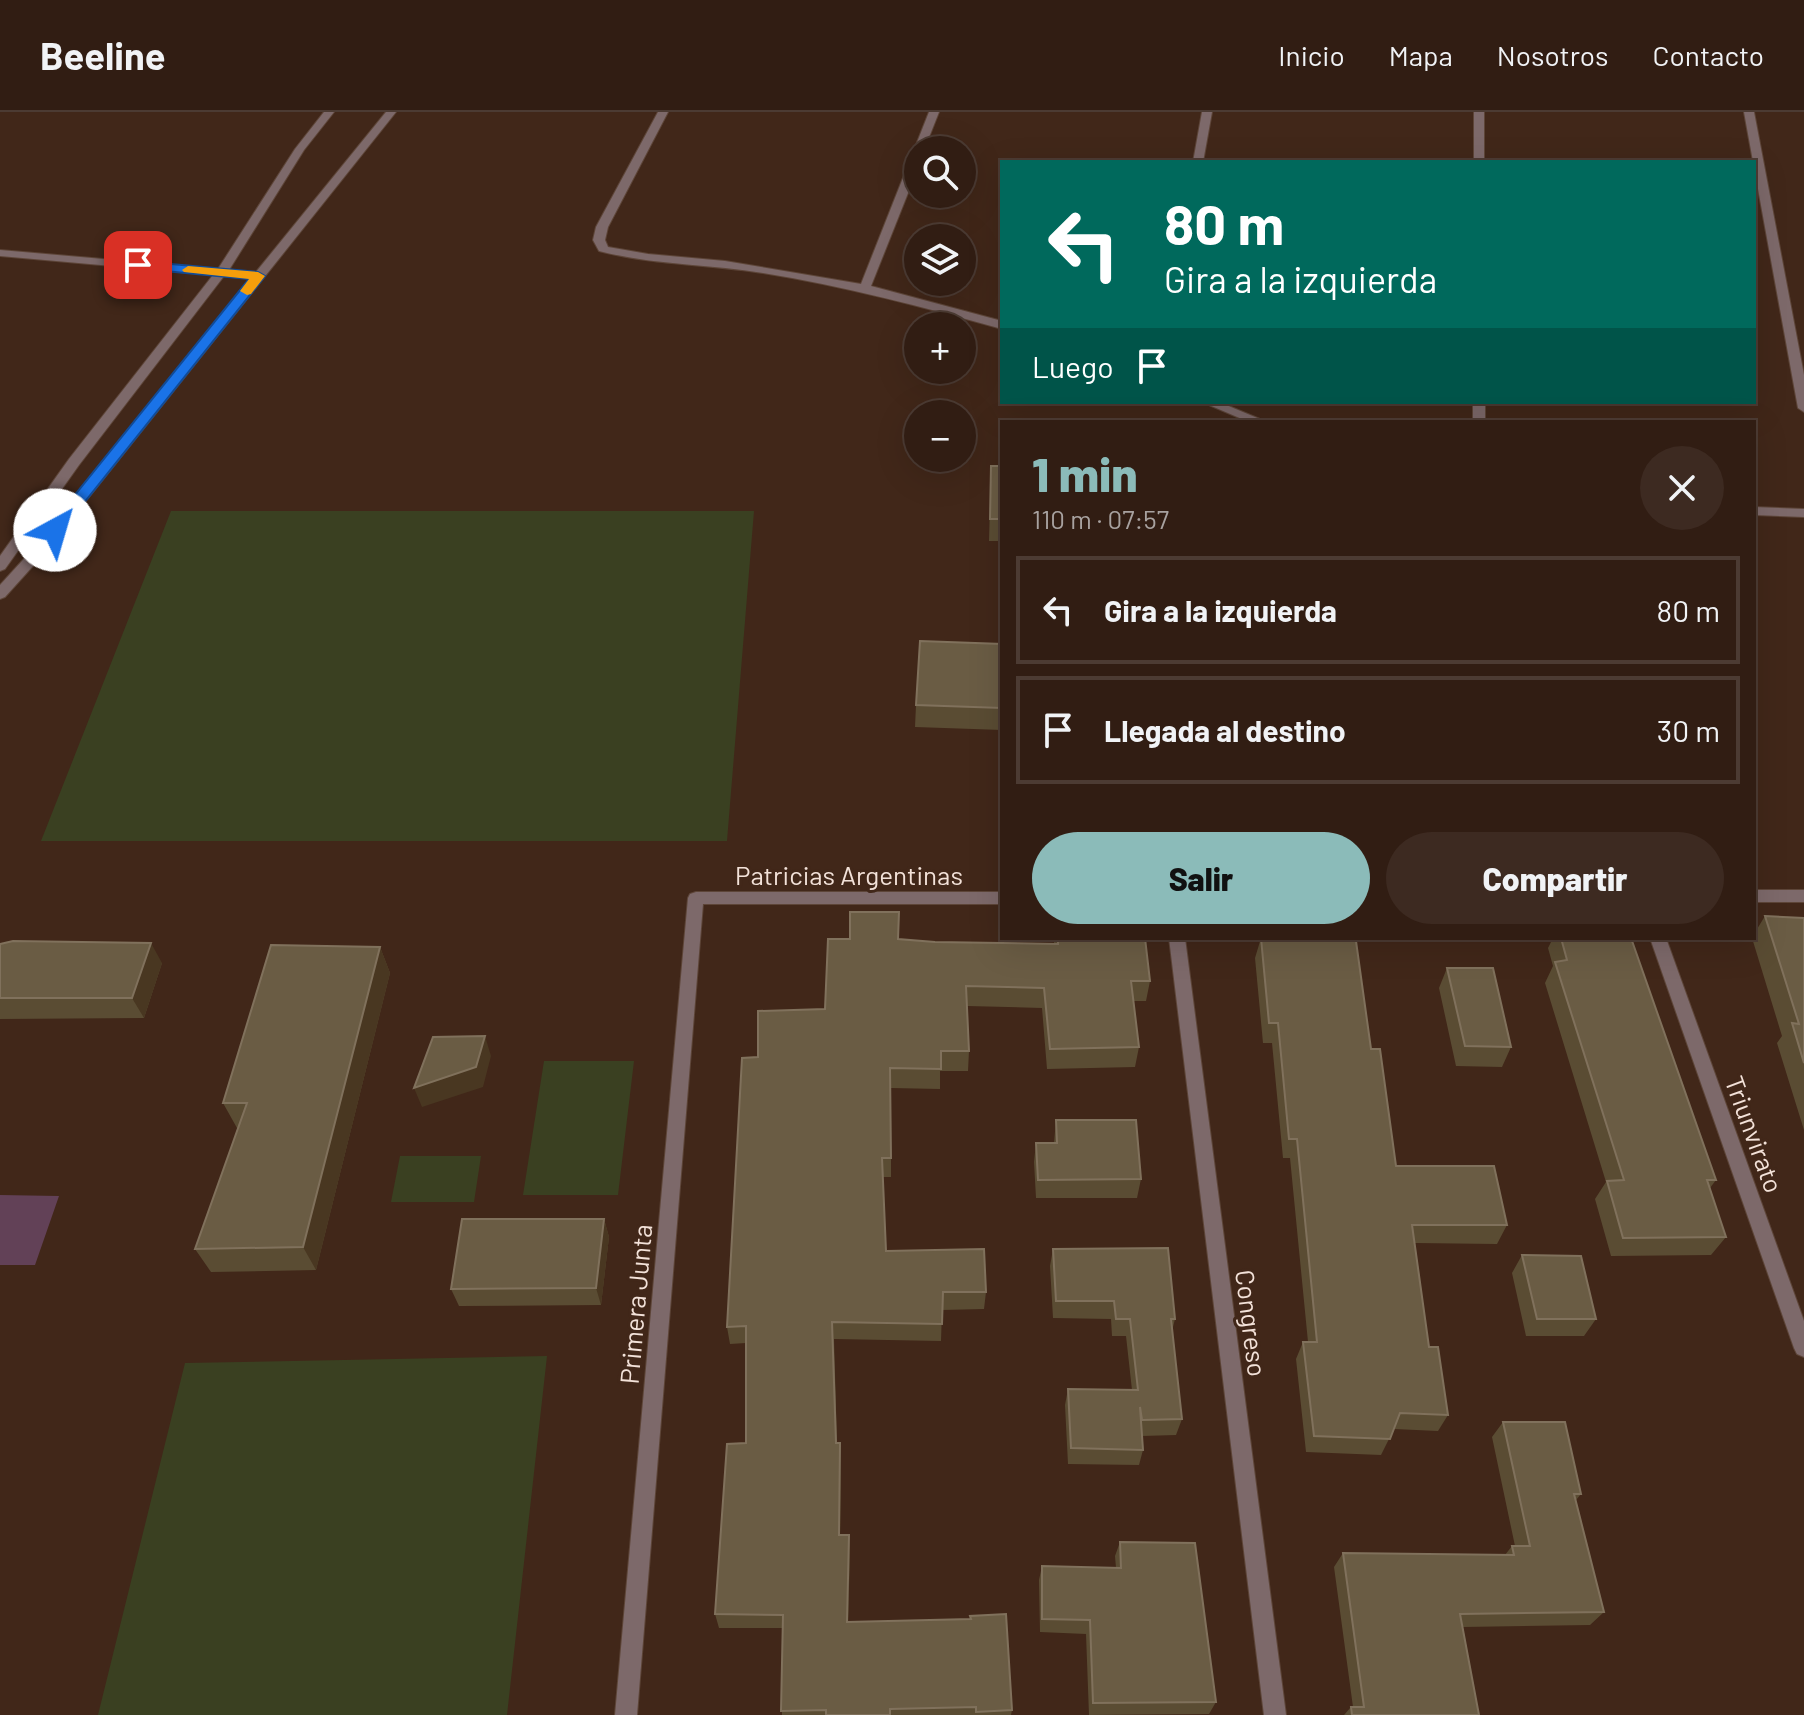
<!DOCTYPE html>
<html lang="es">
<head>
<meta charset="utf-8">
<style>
	:root { --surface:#311d13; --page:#3d2a21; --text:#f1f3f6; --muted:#a8a2a0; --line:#4c3b33; --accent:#8bbbb9 }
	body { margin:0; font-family:Barlow,sans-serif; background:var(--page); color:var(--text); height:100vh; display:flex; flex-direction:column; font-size:30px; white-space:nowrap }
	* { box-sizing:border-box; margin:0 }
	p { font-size:26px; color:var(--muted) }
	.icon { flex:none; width:44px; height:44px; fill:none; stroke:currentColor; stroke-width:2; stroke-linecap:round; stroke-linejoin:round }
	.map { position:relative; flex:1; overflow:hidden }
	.sheet { position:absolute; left:1000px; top:308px; width:756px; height:520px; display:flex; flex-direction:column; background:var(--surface); border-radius:0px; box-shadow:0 8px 32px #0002,0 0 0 2px var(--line) }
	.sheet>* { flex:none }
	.guide { position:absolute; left:1000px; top:48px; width:756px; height:244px; border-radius:0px; box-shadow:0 8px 32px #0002,0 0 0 2px var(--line); background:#00695c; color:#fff; overflow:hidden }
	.fabs { position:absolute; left:904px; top:24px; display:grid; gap:16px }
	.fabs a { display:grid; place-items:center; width:72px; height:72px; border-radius:50%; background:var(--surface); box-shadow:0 8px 32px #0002,0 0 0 2px var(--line); font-size:40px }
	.pin { position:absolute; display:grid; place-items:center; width:68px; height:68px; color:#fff; margin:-34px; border-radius:16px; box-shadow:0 4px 12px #0006 }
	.me { position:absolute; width:88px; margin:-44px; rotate:39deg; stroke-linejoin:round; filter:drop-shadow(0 0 6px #0008) }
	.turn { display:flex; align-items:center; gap:28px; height:168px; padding:0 32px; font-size:36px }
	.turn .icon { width:104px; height:104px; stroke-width:2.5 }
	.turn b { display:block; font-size:56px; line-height:68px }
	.then { display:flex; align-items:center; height:76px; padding:0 32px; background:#0003; gap:16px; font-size:30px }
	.round { display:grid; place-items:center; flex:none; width:84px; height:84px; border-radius:42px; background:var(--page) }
	.summary { display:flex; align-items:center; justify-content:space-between; height:136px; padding:0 32px }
	h1 { font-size:48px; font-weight:800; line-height:60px; color:var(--accent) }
	.button { display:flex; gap:16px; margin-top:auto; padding:16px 32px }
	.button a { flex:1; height:92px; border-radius:48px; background:var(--accent); color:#111; font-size:32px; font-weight:800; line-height:92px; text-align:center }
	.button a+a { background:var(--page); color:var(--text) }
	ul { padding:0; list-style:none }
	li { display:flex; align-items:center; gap:24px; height:108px; margin:0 16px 12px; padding:0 16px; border:4px solid var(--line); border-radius:0px }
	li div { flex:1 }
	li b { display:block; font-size:30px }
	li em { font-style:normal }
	header { display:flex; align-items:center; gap:48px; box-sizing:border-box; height:112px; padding:0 40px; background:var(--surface); border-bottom:2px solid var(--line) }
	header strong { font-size:38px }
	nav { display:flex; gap:44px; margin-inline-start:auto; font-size:28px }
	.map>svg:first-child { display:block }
	.green { fill:#3a4021 }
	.water { fill:#624157 }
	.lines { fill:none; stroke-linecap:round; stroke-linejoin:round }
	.minor-casing { stroke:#5d4538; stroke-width:2 }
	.minor { fill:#7d696a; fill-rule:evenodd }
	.wall { fill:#5a4c33 }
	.shaded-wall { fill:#493721 }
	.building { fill:#6a5c44; stroke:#80715c; stroke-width:2 }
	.route { fill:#1a73e8; stroke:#114b97; stroke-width:2 }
	.slow { fill:#f59e0b }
	.labels { text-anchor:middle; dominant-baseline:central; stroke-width:6; stroke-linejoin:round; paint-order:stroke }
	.street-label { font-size:26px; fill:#f3e2d9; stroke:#412719 }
</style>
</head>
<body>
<header>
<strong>Beeline</strong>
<nav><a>Inicio</a><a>Mapa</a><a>Nosotros</a><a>Contacto</a></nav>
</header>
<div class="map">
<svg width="1804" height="1603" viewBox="0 0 1804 1603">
	<rect width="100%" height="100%" fill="#412719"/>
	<path class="green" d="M171,399H754L727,729H41Z
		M544,949H634L618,1083H523Z
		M400,1044H481L474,1090H391Z
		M547,1244L507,1603H98L185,1251Z"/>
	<path class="water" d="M0,1083L59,1084L35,1153H0Z"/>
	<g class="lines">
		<g class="minor-casing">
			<path id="minor" d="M324,0H334L304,38L229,158L256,160L386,0H396L42,444L5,485L0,487V473L32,438L251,167L224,164L79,353L5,457L0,459V444L69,347L213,163L0,144V138L218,157L295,37Z
				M658,0H668L608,115L605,128L608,135L648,142L725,149L861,172L929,0H939L924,38H918V56L871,174L1002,209V217C922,195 845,174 763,161C709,152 652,153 599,139L593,128L596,115Z
				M1202,0H1212L1203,50H1193Z
				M1474,0H1484V50H1474Z
				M1744,0H1754L1804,263V300L1798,296Z
				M1202,290H1219L1267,310H1249Z
				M1473,290H1485V310H1473Z
				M1754,395L1804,397V405L1754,403Z
				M1754,778H1804V790H1754Z
				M696,780H1002V792H703L637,1603H615L688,786L690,782Z
				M1169,826H1185L1286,1603H1264Z
				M1650,826H1666L1804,1209V1245L1797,1242L1794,1236Z"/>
		</g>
		<use href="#minor" class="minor"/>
	</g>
	<path class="wall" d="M991,354H1002V429H989Z
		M1002,552V618L915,615L916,593Z
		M1765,804L1804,806V1018L1777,931L1782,924L1752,826H1754V822Z
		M1054,826H1145L1150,869L1146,889H1133L1139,935L1135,955L1047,957L1042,896L967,894L969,939L968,959H940V977L891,976V1065H883L886,1139L986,1180L984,1197L942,1198L941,1229L834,1227L837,1331H840L841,1346L840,1423H849L850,1438L848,1510L1012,1598L1011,1603H782V1516H719L715,1502L746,1331V1231L730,1232L727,1215L758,945L825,897L898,828L935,830L1054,832Z
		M1261,826L1371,937L1396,1054L1507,1113L1497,1132L1415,1131L1429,1235L1448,1303L1438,1319L1394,1317L1381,1343L1306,1340L1296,1247L1303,1230H1308L1290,1046H1283L1272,931H1263L1255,846Z
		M1553,826H1631L1716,1068L1710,1076L1726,1125L1711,1143L1611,1144L1595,1087L1606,1070L1545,871L1553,854L1548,836Z
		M0,832L162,851L144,906L0,907Z
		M380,835L390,861L316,1158L211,1160L195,1137L239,1016H237L223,991Z
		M1447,856L1511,935L1502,955L1456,954L1439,876Z
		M1056,1008L1141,1067L1137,1086H1036L1034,1050L1036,1031H1054Z
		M604,1107L609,1125L601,1193L459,1194L451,1177Z
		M1053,1137L1175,1207L1172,1219L1182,1307L1176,1323L1142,1324L1143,1338L1139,1353L1068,1352L1065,1293L1068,1277L1132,1278L1126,1224H1112L1111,1207L1053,1206L1050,1154Z
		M1522,1143L1596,1207L1584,1224H1526L1512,1161Z
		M1503,1310L1581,1382L1576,1388L1604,1500L1590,1513L1463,1515L1479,1603H1344L1351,1595H1353L1334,1455L1343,1441L1505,1443L1512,1434H1515L1492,1325Z
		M1120,1430L1216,1590L1209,1602L1089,1603L1086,1522L1040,1520L1039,1468L1042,1454L1116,1456L1115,1444Z"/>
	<path class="shaded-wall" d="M151,831L162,851L144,906L132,886Z
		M380,835L390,861L316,1158L303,1135Z
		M485,924L491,944L483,975L422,995L414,976Z
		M604,1107L609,1125L601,1193L596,1176Z
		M840,1331L841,1346L840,1437L839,1423Z
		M849,1423L850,1438L848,1523L847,1510Z"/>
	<path class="building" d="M991,354H1002V407H990Z
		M920,529L1002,532V596L916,593Z
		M850,800H899L898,827L935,830L1058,832V826H1145L1150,869H1131L1139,935L1050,937L1044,876L966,874L969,939H941V957L890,956L891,1046H882L886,1139L984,1137L986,1180H943L942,1212L832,1210L836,1331H840L839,1423H849L847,1510L971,1507L970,1504L1006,1502L1012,1598L976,1600V1595L890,1597V1603H826V1598L781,1599L783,1503L715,1502L727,1332L746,1331V1214L727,1215L742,946L758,945V899L825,897L828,827H850Z
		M1765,804L1804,806V951L1792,911L1799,912Z
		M1261,826L1356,829L1371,937H1380L1396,1054H1494L1507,1113H1412L1429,1235H1438L1448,1303L1400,1301L1390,1327L1314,1324L1303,1230H1317L1297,1027H1289L1278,911H1269Z
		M1561,826H1631L1716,1068H1707L1726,1125L1623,1126L1607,1069L1624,1068L1555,850L1567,848Z
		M13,829L151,831L132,886H0V832Z
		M271,833L380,835L303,1135L195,1137L247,991H223Z
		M1447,856H1493L1511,935L1465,934Z
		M485,924L476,955L414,976L433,925Z
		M1056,1008H1136L1141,1067L1038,1068L1036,1031H1057Z
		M462,1107H604L596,1176L451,1177Z
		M1168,1136L1175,1207H1171L1182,1307L1142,1308L1140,1295L1143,1338L1071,1336L1068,1277L1138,1278L1130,1207H1116L1114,1189H1056L1053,1137Z
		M1522,1143L1581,1144L1596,1207H1537Z
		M1503,1310H1565L1581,1382H1574L1604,1500L1460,1502L1479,1603H1352L1351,1595H1364L1343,1441L1514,1443L1512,1434H1530Z
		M1120,1430L1195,1431L1216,1590L1093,1591L1090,1508L1042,1507V1454L1121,1456Z"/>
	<path class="route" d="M138,149L258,160L265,164L60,421H49V415L249,167L133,156L131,153Z"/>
	<path class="slow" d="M188,154L258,160L265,164L251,182L247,183L240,179L249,167L184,160L182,158Z"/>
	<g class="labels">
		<g class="street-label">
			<text x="849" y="762">Patricias Argentinas</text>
			<text transform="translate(1755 1022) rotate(70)">Triunvirato</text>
			<text transform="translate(635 1192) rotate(-85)">Primera Junta</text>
			<text transform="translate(1252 1211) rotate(83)">Congreso</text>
		</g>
	</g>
</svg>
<div class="fabs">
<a><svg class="icon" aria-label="search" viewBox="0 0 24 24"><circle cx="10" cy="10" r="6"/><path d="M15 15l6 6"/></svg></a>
<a><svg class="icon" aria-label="layers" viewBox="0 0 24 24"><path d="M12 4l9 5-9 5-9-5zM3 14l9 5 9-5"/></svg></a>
<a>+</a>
<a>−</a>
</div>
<div class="pin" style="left:138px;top:153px;background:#d93025"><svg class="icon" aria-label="arrive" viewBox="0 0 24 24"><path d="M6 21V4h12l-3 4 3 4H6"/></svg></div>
<svg class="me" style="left:55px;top:418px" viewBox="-20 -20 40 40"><circle r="19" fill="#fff"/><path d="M0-13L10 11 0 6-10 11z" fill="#1a73e8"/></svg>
<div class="guide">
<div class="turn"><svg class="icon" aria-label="left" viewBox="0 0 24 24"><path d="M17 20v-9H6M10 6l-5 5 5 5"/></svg><div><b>80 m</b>Gira a la izquierda</div></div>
<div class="then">Luego<svg class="icon" aria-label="arrive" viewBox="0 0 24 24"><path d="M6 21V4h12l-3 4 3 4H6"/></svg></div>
</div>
<section class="sheet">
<div class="summary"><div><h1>1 min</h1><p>110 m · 07:57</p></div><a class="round"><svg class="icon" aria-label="close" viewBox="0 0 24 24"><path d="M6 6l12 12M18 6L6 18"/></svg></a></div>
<ul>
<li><svg class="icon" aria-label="left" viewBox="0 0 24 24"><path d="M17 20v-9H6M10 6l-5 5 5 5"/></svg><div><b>Gira a la izquierda</b></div><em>80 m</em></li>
<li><svg class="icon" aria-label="arrive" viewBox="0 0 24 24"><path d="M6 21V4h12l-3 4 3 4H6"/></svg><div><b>Llegada al destino</b></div><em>30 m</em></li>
</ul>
<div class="button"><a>Salir</a><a>Compartir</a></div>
</section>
</div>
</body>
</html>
